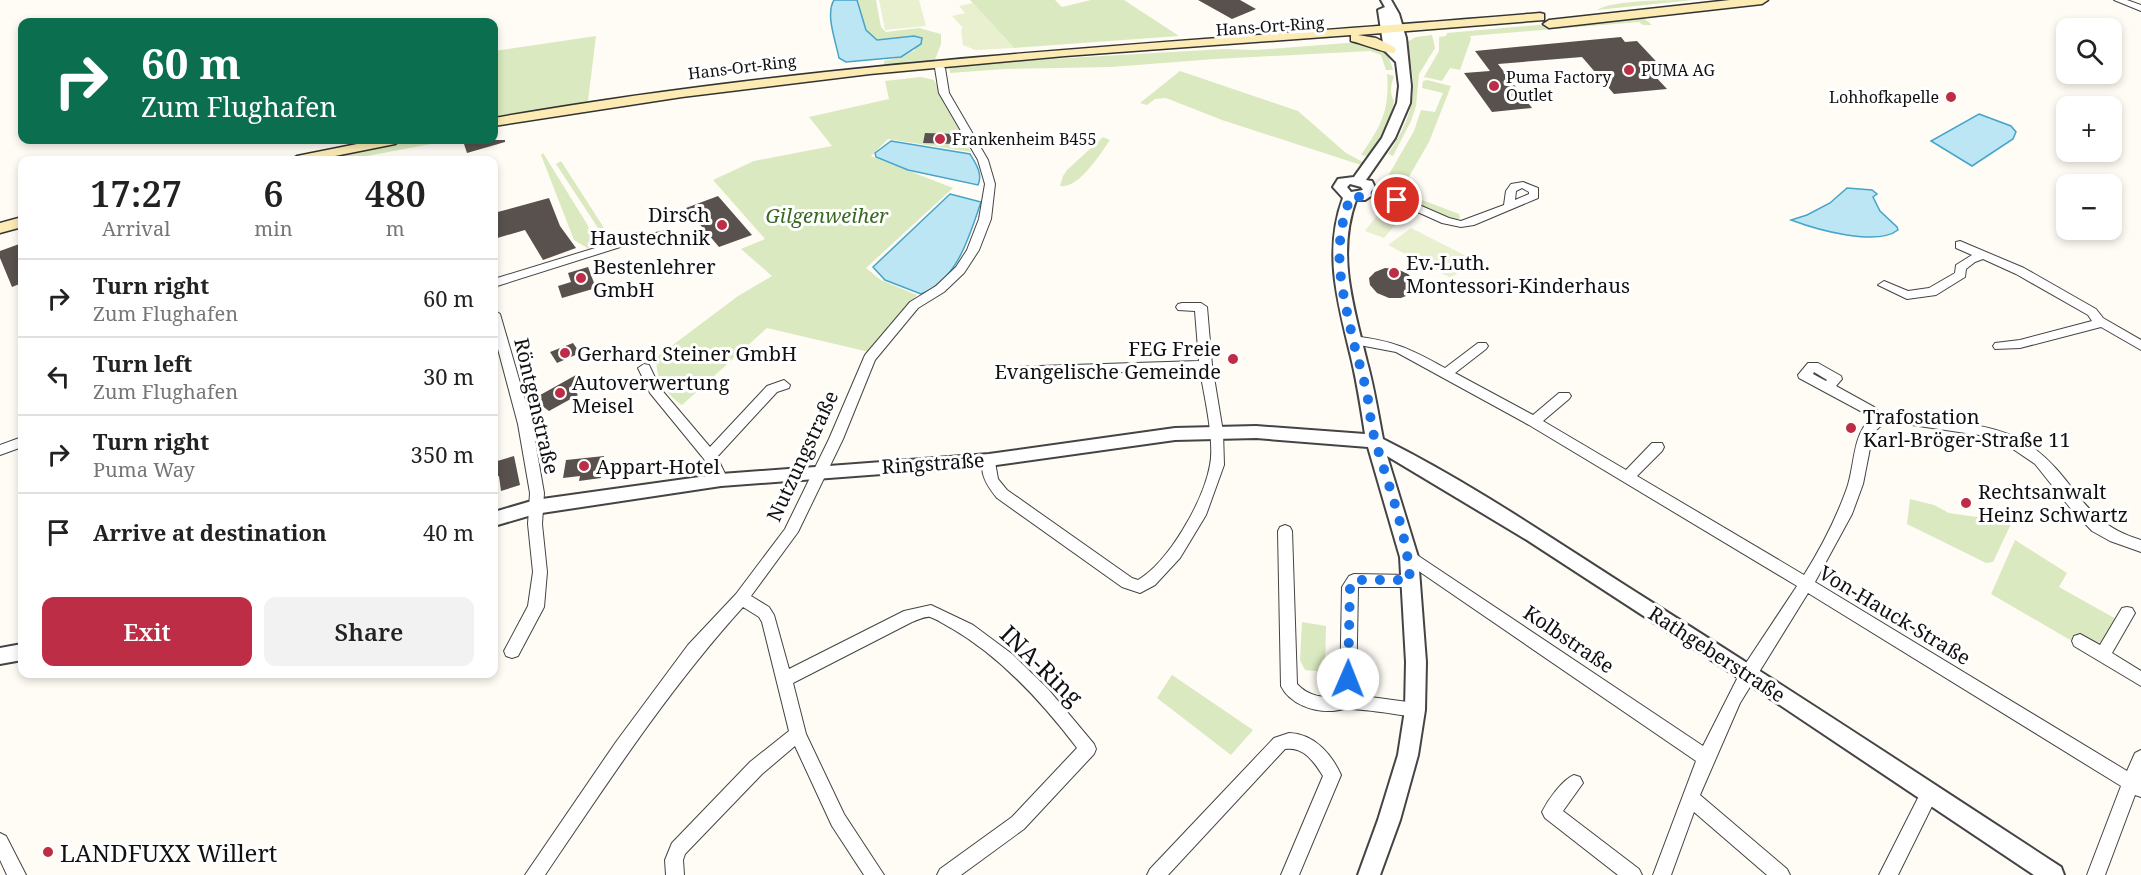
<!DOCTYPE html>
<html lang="en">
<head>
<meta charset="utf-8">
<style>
	:root { --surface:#fff; --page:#f2f2f2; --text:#222; --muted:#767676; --line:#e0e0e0; --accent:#bd2d45 }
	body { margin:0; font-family:"Noto Serif",serif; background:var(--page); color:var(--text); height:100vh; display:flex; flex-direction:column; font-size:22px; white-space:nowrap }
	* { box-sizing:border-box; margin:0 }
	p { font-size:20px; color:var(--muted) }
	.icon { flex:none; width:33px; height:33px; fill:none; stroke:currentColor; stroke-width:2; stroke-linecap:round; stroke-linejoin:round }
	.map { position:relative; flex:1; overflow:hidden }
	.details { position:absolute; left:18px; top:156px; width:480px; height:522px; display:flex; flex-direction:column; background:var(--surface); border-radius:12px; box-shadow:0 3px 9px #0003 }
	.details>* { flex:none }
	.top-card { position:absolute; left:18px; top:18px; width:480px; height:126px; border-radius:12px; box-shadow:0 3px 9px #0003; background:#0b6e4f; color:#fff; overflow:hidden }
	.tools { position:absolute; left:2056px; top:18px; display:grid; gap:12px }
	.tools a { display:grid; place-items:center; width:66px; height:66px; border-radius:12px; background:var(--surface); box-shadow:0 3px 9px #0003; font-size:30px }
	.pin { position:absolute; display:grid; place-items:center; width:51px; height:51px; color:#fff; margin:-26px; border:3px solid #fff; border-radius:50%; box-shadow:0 2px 6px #0007 }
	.me { position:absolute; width:66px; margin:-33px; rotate:1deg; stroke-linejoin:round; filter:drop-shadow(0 0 4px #0008) }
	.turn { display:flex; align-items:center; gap:21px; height:126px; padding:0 24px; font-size:27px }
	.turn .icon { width:78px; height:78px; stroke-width:2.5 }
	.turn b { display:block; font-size:42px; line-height:51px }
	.eta { display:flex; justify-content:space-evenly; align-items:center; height:102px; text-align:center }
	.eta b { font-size:36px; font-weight:600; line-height:42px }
	.action { display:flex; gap:12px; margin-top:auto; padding:12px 24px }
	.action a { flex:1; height:69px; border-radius:12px; background:var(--accent); color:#fff; font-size:24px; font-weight:600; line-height:69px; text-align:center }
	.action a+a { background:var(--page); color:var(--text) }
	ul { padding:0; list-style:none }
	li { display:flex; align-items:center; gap:18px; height:78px; padding:0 24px; border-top:2px solid var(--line) }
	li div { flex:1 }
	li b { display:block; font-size:22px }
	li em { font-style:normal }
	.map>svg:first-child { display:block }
	.green { fill:#dae9bf }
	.pitch { fill:#e9f0d0 }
	.water { fill:#bce6f4; stroke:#45a4c9; stroke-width:1.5 }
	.building { fill:#59514d }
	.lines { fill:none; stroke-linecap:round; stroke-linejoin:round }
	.minor-casing { stroke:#444; stroke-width:2 }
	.tertiary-casing { stroke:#444; stroke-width:4 }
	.secondary-casing { stroke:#333; stroke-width:3 }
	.minor { fill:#fff; fill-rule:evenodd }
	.tertiary { fill:#fff; fill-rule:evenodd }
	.secondary { fill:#fcebb3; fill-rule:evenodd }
	.route { stroke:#1a73e8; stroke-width:10; stroke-dasharray:0 18 }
	.poi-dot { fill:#bd2d45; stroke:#fff; stroke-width:2 }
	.labels { text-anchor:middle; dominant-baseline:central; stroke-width:6; stroke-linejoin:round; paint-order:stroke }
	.far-street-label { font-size:16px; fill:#111; stroke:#fff }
	.far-poi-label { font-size:16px; fill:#111; stroke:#fff; text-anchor:start }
	.poi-label { font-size:20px; fill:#111; stroke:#fff; text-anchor:start }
	.park-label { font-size:20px; font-style:italic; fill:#396822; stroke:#fff }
	.street-label { font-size:20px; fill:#111; stroke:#fff }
	.near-street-label { font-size:24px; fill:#111; stroke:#fff }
	.near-poi-label { font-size:24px; fill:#111; stroke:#fff; text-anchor:start }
</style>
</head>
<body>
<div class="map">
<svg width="2141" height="875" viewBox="0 0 2141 875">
	<rect width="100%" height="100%" fill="#fffcf5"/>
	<path class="green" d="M858,0H876L881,27L886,32L919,28L941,34V44L934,62L884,67V61L901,57L915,50L914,36L877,40C862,29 861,17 858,0Z
		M970,0H1055L1062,7L1091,0H1124L1179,36L1014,48Z
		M1693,0L1597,10C1612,0 1671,0 1693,0Z
		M1641,16L1652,25H1643L1639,22L1470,36L1471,39L1460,70L1450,68L1442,81L1424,77L1439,51V37L1446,36L1447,33Z
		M1432,35L1435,48L1419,74L1416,106L1411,121L1393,156L1388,154C1403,132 1415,107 1413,79C1412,67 1408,54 1407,42L1416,37Z
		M596,36L588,101L494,118V51Z
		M1360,42C1382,46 1387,48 1393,70H1386L1381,55L1370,51L1215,59L1111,67L1005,69L950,73L949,65L1224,49L1256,50Z
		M1180,71L1298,111L1346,153L1363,162L1361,165L1222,120L1166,98L1155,99L1147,105L1140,103Z
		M1387,74L1394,76C1391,85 1389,92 1394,101C1390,122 1380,139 1367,156L1361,155C1381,126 1390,110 1387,74Z
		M921,77L934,80L971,152L888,139L871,156L953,188L866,268L881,280L917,295L869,352L767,328L682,405C666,394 654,377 657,357L738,296L772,276L741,249L765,239L713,180L754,161L832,146L809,117L889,99L885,81Z
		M1427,80L1451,86L1429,142L1403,187L1409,195L1459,214L1460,218L1456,220H1448L1389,194L1384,183L1414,131L1421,110L1435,112L1443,93L1422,88L1423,81Z
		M1103,137L1110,140C1100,154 1079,189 1060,186L1063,176L1067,170Z
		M416,140H452L346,160H310Z
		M543,153L587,224L594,239L589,249L574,240L541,155Z
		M561,161L604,228H598L556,164Z
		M1910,499L1934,505L1949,513L2012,522L1993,562L1986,563L1907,524Z
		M2015,540L2067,573L2059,587L2116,619L2103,642L2077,644L1991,594Z
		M1302,622L1326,626L1325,672L1305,670L1300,660Z
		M1172,675L1253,730L1231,755L1157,698Z"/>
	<path class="pitch" d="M879,0H919L926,26L885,30Z
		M973,3L1014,48L975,50L963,45L961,30L963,28L952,16L965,13L959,6Z
		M1379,213L1399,220L1384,238L1365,231Z
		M1411,228L1474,260L1451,278L1388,245Z"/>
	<path class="water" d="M834,0H857L866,30L877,40L914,36L922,38L921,44L901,57L846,62L839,58C836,42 825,14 834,0Z
		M1979,114L2011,126L2016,132L2013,139L1972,166L1931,141Z
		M891,141L970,154C976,164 983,174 978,185L908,170L876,157L875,153Z
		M1847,188L1872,190L1877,194L1873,197L1880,211L1897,227L1898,230C1876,247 1815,229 1791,220L1807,215L1830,203Z
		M950,194L981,202C969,237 958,279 921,294L885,280L873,267Z"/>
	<path class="building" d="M1198,0H1240L1256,9L1232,19Z
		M1621,37L1625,42L1637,41L1668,74L1654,75L1667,89L1614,94L1582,57L1498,64L1532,108L1492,112L1464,73L1490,71L1475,51Z
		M925,133L957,134L955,144L923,143Z
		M481,140H505V142L467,153L464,144Z
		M718,196L752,235L719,247L686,208Z
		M549,198L560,226L576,248L543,260L525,230L494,239V213Z
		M22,243V283L12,287L0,258V251Z
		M588,267L596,288L562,298L558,286L571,282L568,273Z
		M1385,268L1397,269L1408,274L1415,281L1416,288L1411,294L1401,298H1389L1377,293L1370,285L1369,278L1375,272Z
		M573,343L580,353L557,363L550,352Z
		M576,375L586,385L575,391L578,395L549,411L533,399Z
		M514,456L520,485L501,491L499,476L494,478V462Z
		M604,456L601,478L579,481L580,476L563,478L566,460Z"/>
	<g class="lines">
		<g class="minor-casing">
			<path id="minor" d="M2114,0H2127L2141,5V11Z
				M940,65L945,68L949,93L988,160L995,184L991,219L979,250L964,273L944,292L918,308L875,360L843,439L798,532L751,596L769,607L774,615L789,669L904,611L931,605L973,625L1012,654L1048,689L1094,744L1096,749L1094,754L1024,829L961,875H937L940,869L1012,817L1077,748C1042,702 1001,657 951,628C945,625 937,619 930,617C925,616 918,620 912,622L793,683L806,734L844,814L884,875H864L832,826L795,746L762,774L685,854L683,860L684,875H666L665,860L672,843L750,762L789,731L762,622L759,617L743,607C668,690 608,782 545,875H525L616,742L688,645L736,594L785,529L829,439L865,355L910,302L936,286L956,267L967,250L979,219L985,184L978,160L939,93L935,68Z
				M1523,182L1538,188V198L1474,225L1461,227L1442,223L1402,205L1365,192L1370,189L1374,190L1410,201L1449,218L1461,221L1504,205L1506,191L1511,184ZM1522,188L1529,192V194L1515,200L1516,191Z
				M668,231L672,232V236L636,242L494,287V279L631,237Z
				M1960,241L2024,268L2096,309L2103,318L2141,340V350L2101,327L2020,348L1995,349L1993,346L1995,343L2020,340L2092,321L2088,315L2016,274L1983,259L1975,262L1966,269L1965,277L1936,295L1907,299L1878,285L1884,281L1908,291L1929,288L1955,273L1956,265L1972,255L1956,248V242Z
				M1182,303H1201L1207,307L1212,365L1223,432L1224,465L1206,515L1180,558L1155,585L1140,593L1122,587L997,498C987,486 978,472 984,456H994L998,479L1007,490L1132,578L1138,580C1169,562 1204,500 1210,465C1215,440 1204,396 1200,370L1012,375L1006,371L1012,367L1199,361L1195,311L1178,310L1176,307L1178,304Z
				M494,310L500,314L532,424L544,493L542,524L547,572L544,607L518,656L512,658L506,656L504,651L528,606L533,572L528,524L530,493L518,424L494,334Z
				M1353,336C1394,341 1409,348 1445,368L1478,343H1486L1488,346L1486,349L1455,373L1533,415L1559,393H1569L1571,396L1569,399L1543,421L1626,470L1652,443H1662L1664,447L1662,451L1637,476L1804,575C1821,548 1836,519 1847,488C1855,465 1852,437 1870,419L1864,413L1799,378L1798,375L1808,363H1818L1841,376L1842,379L1836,386L1874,407L1881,414C1902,409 1924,417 1945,420C1976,425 2010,429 2035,449C2078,482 2082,523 2141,540V552L2110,541L2092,531L2071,509L2035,464L2007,445L1979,435L1892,422L1884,423L1873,433L1863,484L1852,514L1815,582L2127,771L2135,753L2141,750V797L2135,795L2105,875H2087L2121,786L1808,593L1740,703L1700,795L1787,869L1790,875H1767L1694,812L1671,875H1653L1696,761L1404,561L1402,557L1404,553L1409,551L1414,553L1703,746L1742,669L1797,586L1529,425L1396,352L1349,343L1347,340L1349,337ZM1814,372L1827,380L1826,381L1813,374Z
				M644,364L649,365L660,388L710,447L767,386L784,380L790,385L789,388L777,392L717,457L728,480L726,484H716L704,459L650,393L638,368Z
				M22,437V447L0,455V445Z
				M1285,525L1290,527L1292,531L1297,684C1309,697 1323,698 1340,696L1342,587L1349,576L1354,574L1410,575L1415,577L1418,581L1415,585L1410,587H1358L1356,695L1415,703L1421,705L1423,710L1421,715L1415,717C1394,714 1372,710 1350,709C1344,708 1338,711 1332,711C1313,712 1290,704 1281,686L1278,531L1280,527Z
				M2127,607L2132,608L2135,613L2112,653L2141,671V686L2074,646L2072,641L2074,636L2080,634L2100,645L2122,608Z
				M1289,733C1314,734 1331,753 1341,775L1299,875H1281L1323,776C1314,762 1304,746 1285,749L1168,875H1147L1150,869L1274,738Z
				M1574,775L1580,777L1583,783L1563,811L1639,869L1642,875H1618L1545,818L1542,812C1548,800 1562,780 1574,775Z
				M1929,786L1935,788L1938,794L1898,875H1879L1923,788Z
				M0,833L6,836L26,875H7L0,860Z"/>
		</g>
		<g class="tertiary-casing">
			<path id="tertiary" d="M1381,0H1391L1399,14L1406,38L1411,86L1410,103L1395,138L1366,180L1372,181L1377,192L1365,200H1356C1336,255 1354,308 1367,362C1374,387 1378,413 1383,439C1473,484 1557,542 1642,596C1783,685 1922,776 2061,867L2064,875H2034L1762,693L1527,540L1387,456L1418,557L1426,662L1425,710L1418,755L1400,820L1380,875H1358L1378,820L1398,755L1405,710L1406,662L1400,557L1368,447L1256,438L1175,440L989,466L721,486L535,514L494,526V512L535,500L721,474L989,454L1175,428L1256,426L1365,434C1361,408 1357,382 1351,357C1338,303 1323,252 1343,198L1333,187L1338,179L1354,177L1382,138L1397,103L1399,86L1396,62L1384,50L1378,10L1385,7ZM1350,184L1361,187L1363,190L1351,192L1347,187Z
				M22,644V660L0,664V648Z"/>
		</g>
		<g class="secondary-casing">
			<path id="secondary" d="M1730,0H1768L1762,4L1549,28L1543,24L1549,20Z
				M1540,13L1544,14V20L1358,35L1376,38L1394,47L1396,50L1394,53C1388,54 1361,43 1351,41V35L1065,56L870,74L682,97L494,126V118C840,57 1190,43 1540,13Z
				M377,140H402L395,144L315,160H290L297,156Z
				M22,217V227L0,233V223Z"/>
		</g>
		<use href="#minor" class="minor"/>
		<use href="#tertiary" class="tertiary"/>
		<use href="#secondary" class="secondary"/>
	</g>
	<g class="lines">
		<path class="route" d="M1348,679L1350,587L1354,580H1410C1407,533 1389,488 1376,443C1370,425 1370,407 1366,389C1362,372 1357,356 1353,340C1342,288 1330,249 1351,196L1360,197L1370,192L1397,200"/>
	</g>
	<g class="poi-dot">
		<circle cx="1629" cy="70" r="6"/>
		<circle cx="1494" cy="86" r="6"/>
		<circle cx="1951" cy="97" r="6"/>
		<circle cx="940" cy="139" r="6"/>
		<circle cx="722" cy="225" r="6"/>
		<circle cx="1394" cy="273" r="6"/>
		<circle cx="581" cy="278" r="6"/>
		<circle cx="565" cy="353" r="6"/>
		<circle cx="1233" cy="359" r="6"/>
		<circle cx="560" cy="393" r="6"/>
		<circle cx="1851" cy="428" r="6"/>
		<circle cx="584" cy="466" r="6"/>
		<circle cx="1966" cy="503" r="6"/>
		<circle cx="48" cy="852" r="6"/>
	</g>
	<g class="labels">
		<g class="far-street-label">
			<text transform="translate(1270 26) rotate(-4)">Hans-Ort-Ring</text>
			<text transform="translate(742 67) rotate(-7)">Hans-Ort-Ring</text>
		</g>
		<g class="far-poi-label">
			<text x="1641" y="70">PUMA AG</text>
			<text x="1506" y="77">Puma Factory<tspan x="1506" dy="18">Outlet</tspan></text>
			<text x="1939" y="97" text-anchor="end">Lohhofkapelle</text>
			<text x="952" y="139">Frankenheim B455</text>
		</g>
		<g class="poi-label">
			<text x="710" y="214" text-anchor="end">Dirsch<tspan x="710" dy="23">Haustechnik</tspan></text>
			<text x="1406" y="262">Ev.-Luth.<tspan x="1406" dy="23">Montessori-Kinderhaus</tspan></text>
			<text x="593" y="266">Bestenlehrer<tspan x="593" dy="23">GmbH</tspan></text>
			<text x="1221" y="348" text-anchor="end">FEG Freie<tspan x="1221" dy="23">Evangelische Gemeinde</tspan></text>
			<text x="577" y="353">Gerhard Steiner GmbH</text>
			<text x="572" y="382">Autoverwertung<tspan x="572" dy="23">Meisel</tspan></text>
			<text x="1863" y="416">Trafostation<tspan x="1863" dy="23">Karl-Bröger-Straße 11</tspan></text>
			<text x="596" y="466">Appart-Hotel</text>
			<text x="1978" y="491">Rechtsanwalt<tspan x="1978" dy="23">Heinz Schwartz</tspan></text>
		</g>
		<g class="park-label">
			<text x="827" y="215">Gilgenweiher</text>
		</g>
		<g class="street-label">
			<text transform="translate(537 406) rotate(77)">Röntgenstraße</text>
			<text transform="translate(802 456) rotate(-65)">Nutzungstraße</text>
			<text transform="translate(933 463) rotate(-4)">Ringstraße</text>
			<text transform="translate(1895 615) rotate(31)">Von-Hauck-Straße</text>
			<text transform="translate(1569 639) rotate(34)">Kolbstraße</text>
			<text transform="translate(1717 654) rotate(33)">Rathgeberstraße</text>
		</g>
		<g class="near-street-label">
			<text transform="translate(1042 665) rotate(44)">INA-Ring</text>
		</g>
		<g class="near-poi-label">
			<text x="60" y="852">LANDFUXX Willert</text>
		</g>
	</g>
</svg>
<div class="tools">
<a><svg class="icon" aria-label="search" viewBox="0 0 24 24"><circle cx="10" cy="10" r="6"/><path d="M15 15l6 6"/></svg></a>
<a>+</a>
<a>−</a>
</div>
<div class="pin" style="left:1397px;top:200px;background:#d93025"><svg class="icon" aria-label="arrive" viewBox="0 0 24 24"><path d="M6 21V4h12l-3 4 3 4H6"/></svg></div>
<svg class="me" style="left:1348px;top:679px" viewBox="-20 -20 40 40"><circle r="19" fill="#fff"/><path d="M0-13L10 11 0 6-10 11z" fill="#1a73e8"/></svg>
<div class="top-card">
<div class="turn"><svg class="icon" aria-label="right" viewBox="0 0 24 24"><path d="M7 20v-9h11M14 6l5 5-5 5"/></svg><div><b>60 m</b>Zum Flughafen</div></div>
</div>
<section class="details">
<div class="eta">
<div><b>17:27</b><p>Arrival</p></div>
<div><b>6</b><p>min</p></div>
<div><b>480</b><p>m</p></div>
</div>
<ul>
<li><svg class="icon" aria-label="right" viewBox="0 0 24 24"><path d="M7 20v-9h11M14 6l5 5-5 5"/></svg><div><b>Turn right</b><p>Zum Flughafen</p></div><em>60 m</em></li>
<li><svg class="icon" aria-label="left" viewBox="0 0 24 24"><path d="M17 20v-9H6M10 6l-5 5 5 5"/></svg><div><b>Turn left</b><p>Zum Flughafen</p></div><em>30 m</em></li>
<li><svg class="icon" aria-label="right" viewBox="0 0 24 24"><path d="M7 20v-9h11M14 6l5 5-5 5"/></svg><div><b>Turn right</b><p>Puma Way</p></div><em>350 m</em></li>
<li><svg class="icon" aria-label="arrive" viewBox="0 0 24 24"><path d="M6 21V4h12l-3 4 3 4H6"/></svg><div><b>Arrive at destination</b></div><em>40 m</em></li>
</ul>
<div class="action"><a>Exit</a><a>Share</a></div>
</section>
</div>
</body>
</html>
